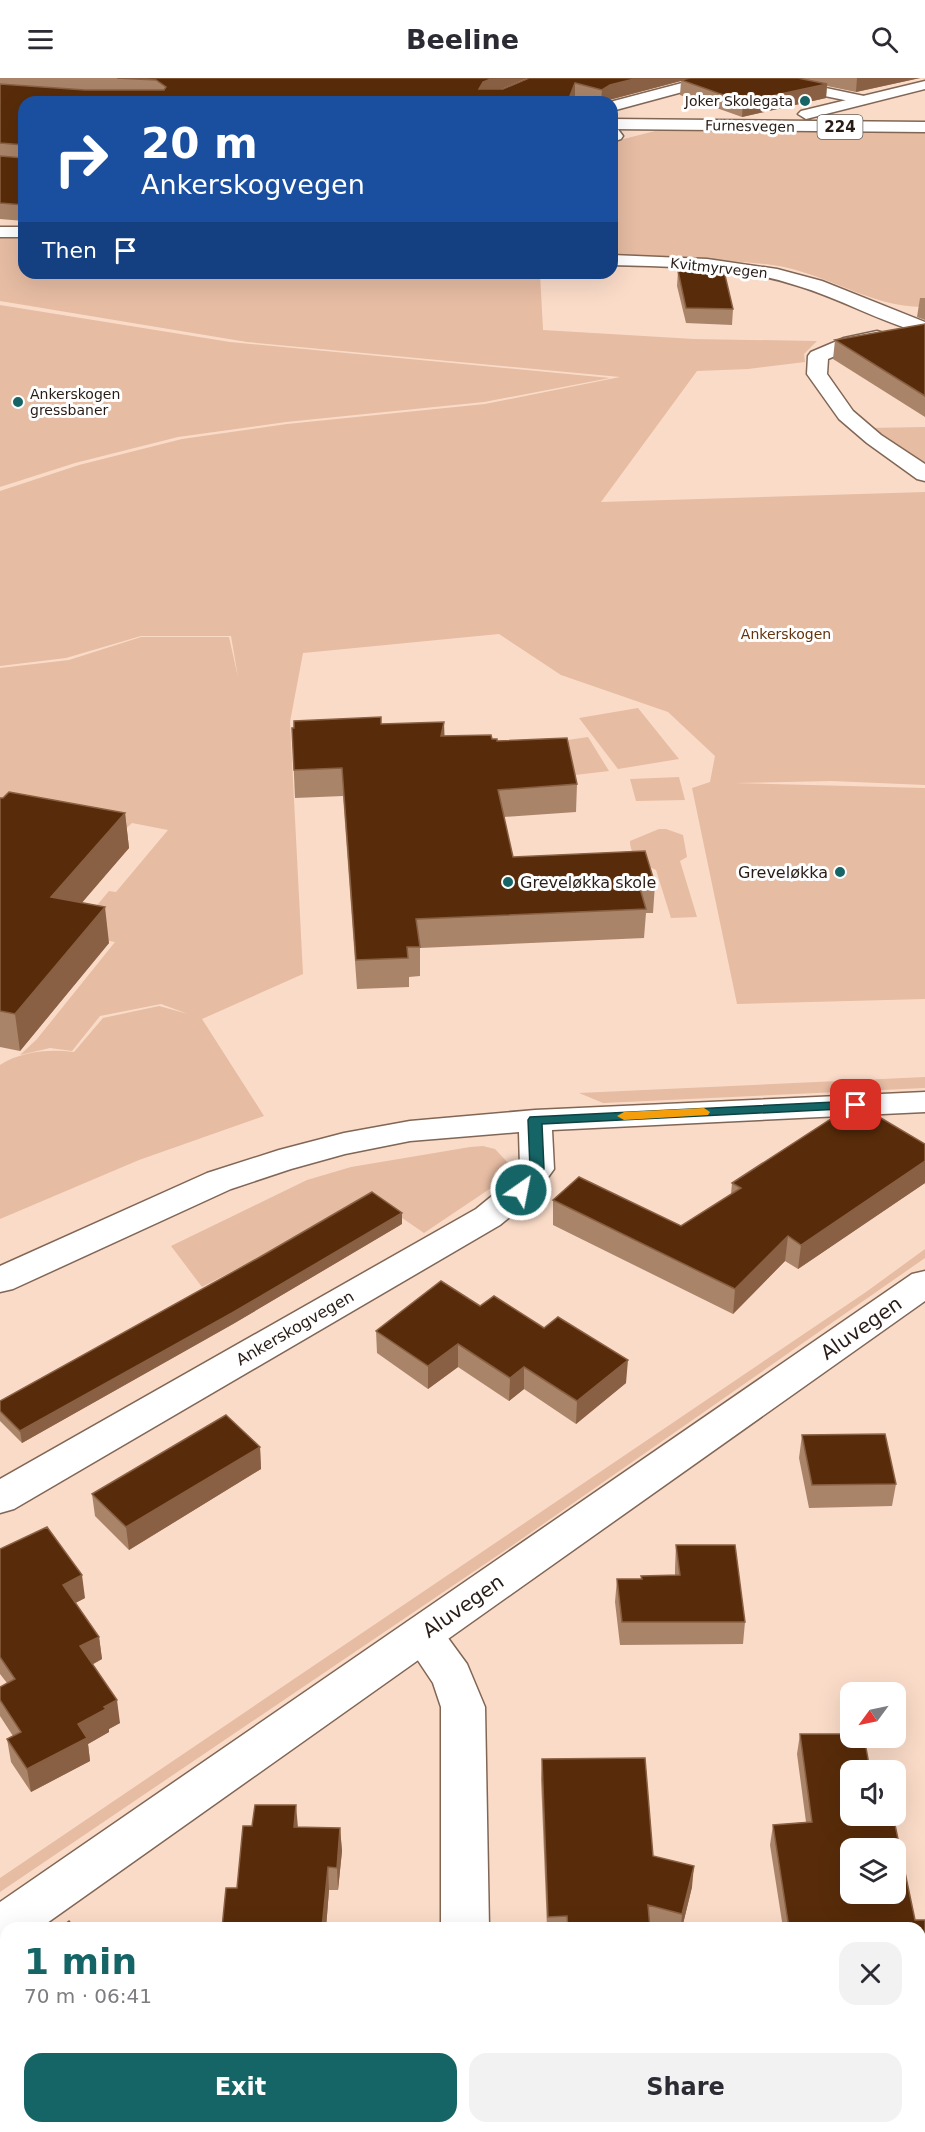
<!DOCTYPE html>
<html lang="en">
<head>
<meta charset="utf-8">
<style>
	:root { --surface:#fff; --page:#f2f2f3; --text:#2b2b33; --muted:#7c7c81; --accent:#166566 }
	body { margin:0; font-family:"DejaVu Sans",sans-serif; background:var(--page); color:var(--text); height:100vh; display:flex; flex-direction:column; font-size:22px; white-space:nowrap }
	* { box-sizing:border-box; margin:0 }
	p { font-size:20px; color:var(--muted) }
	.icon { flex:none; width:33px; height:33px; fill:none; stroke:currentColor; stroke-width:2; stroke-linecap:round; stroke-linejoin:round }
	.map { position:relative; flex:1; overflow:hidden }
	.panel { position:absolute; left:0px; top:1844px; width:926px; height:212px; display:flex; flex-direction:column; background:var(--surface); border-radius:18px 18px 0 0; box-shadow:0 6px 24px #0002 }
	.panel>* { flex:none }
	.banner { position:absolute; left:18px; top:18px; width:600px; height:183px; border-radius:18px; box-shadow:0 6px 24px #0002; background:#1a4fa0; color:#fff; overflow:hidden }
	.needle { width:39px; rotate:237deg }
	.tools { position:absolute; left:840px; top:1604px; display:grid; gap:12px }
	.tools a { display:grid; place-items:center; width:66px; height:66px; border-radius:12px; background:var(--surface); box-shadow:0 6px 24px #0002; font-size:30px }
	.pin { position:absolute; display:grid; place-items:center; width:51px; height:51px; color:#fff; margin:-26px; border-radius:12px; box-shadow:0 3px 9px #0006 }
	.me { position:absolute; width:66px; margin:-33px; rotate:33deg; stroke-linejoin:round; filter:drop-shadow(0 0 4px #0008) }
	.turn { display:flex; align-items:center; gap:21px; height:126px; padding:0 24px; font-size:27px }
	.turn .icon { width:78px; height:78px; stroke-width:2.5 }
	.turn b { display:block; font-size:42px; line-height:51px }
	.then { display:flex; align-items:center; height:57px; padding:0 24px; background:#0003; gap:12px; font-size:22px }
	.round { display:grid; place-items:center; flex:none; width:63px; height:63px; border-radius:18px; background:var(--page) }
	.head { display:flex; align-items:center; justify-content:space-between; height:102px; padding:0 24px }
	h1 { font-size:36px; font-weight:600; line-height:45px; color:var(--accent) }
	.button { display:flex; gap:12px; margin-top:auto; padding:12px 24px }
	.button a { flex:1; height:69px; border-radius:18px; background:var(--accent); color:#fff; font-size:24px; font-weight:600; line-height:69px; text-align:center }
	.button a+a { background:var(--page); color:var(--text) }
	header { display:flex; justify-content:space-between; align-items:center; height:78px; padding:0 24px; background:var(--surface); font-size:27px; font-weight:600 }
	.map>svg:first-child { display:block }
	.green { fill:#e6bca3 }
	.lines { fill:none; stroke-linecap:round; stroke-linejoin:round }
	.street-casing { stroke:#816655; stroke-width:3 }
	.secondary-casing { stroke:#816655; stroke-width:3 }
	.primary-casing { stroke:#816655; stroke-width:3 }
	.street { fill:#fff; fill-rule:evenodd }
	.secondary { fill:#fff; fill-rule:evenodd }
	.primary { fill:#fff; fill-rule:evenodd }
	.wall { fill:#a98469 }
	.shaded-wall { fill:#896043 }
	.building { fill:#582c0a; stroke:#896043; stroke-width:1.5; fill-rule:evenodd }
	.route { fill:#166566; stroke:#0e4242; stroke-width:1.5 }
	.slow { fill:#f59e0b }
	.poi-dot { fill:#166566; stroke:#fff; stroke-width:2 }
	.labels { text-anchor:middle; dominant-baseline:central; stroke-width:6; stroke-linejoin:round; paint-order:stroke }
	.far-poi-label { font-size:14px; fill:#281c16; stroke:#fff; text-anchor:end }
	.far-street-label { font-size:14px; fill:#281c16; stroke:#fff }
	.far-park-label { font-size:14px; fill:#65320c; stroke:#fff }
	.shield { fill:#fff; stroke:#68605c; stroke-width:1.5 }
	.shield-label { font-size:15px; font-weight:bold; fill:#281c16 }
	.poi-label { font-size:16px; fill:#281c16; stroke:#fff; text-anchor:end }
	.street-label { font-size:16px; fill:#281c16; stroke:#fff }
	.near-street-label { font-size:20px; fill:#281c16; stroke:#fff }
</style>
</head>
<body>
<header><svg class="icon" aria-label="menu" viewBox="0 0 24 24"><path d="M4 6h16M4 12h16M4 18h16"/></svg>Beeline<svg class="icon" aria-label="search" viewBox="0 0 24 24"><circle cx="10" cy="10" r="6"/><path d="M15 15l6 6"/></svg></header>
<div class="map">
<svg width="925" height="2054" viewBox="0 0 925 2054">
	<rect width="100%" height="100%" fill="#fadbc8"/>
	<path class="green" d="M655,53L925,54V229C871,230 825,194 772,187C720,180 665,182 612,180V64Z
		M0,156L24,157V195H540L543,252L694,261L817,263L804,276L805,284L748,291L697,293L601,424L925,414V707L832,703L734,705L925,710V921L737,926L692,710L710,704L715,678L668,634L561,597L499,556L303,575L290,644L303,896L202,941L264,1038L139,1082L0,1141V987C22,973 49,971 74,974L103,940L159,928L188,936L161,926L100,938L72,973L50,970L20,977L37,961L115,864L60,854L82,845L109,813L116,814L168,752L132,745L121,755L0,753V590L69,582L141,559H229L238,599L231,558H141L66,580L0,588V413L79,387L182,361L287,346L485,326L620,299L247,264L0,223Z
		M0,227L230,264L610,300L484,324L286,344L178,359L75,385L0,409Z
		M925,349V388L867,350Z
		M638,630L679,681L618,691L579,640Z
		M588,659L609,693L575,697L554,664Z
		M679,699L685,722L636,723L630,701Z
		M659,751H666L683,757L687,779L680,783L697,839L671,840L656,792C643,786 630,779 630,763Z
		M925,999V1010L603,1025L579,1015Z
		M483,1068L495,1071L512,1089L491,1110L424,1155L373,1120L202,1209L171,1168L307,1102L351,1089L470,1069Z
		M925,1171V1180L513,1467L0,1814V1800L866,1214Z"/>
	<g class="lines">
		<g class="street-casing">
			<path id="street" d="M701,0H725L723,3L612,33V24H610Z
				M749,0H778L864,18L871,22L864,26L756,4Z
				M612,48L617,50L623,58L621,61L612,64Z
				M0,149H24V159H0Z
				M612,177L707,181L777,191L822,203L925,244V256C880,244 840,220 795,207C737,188 672,189 612,187Z
				M877,253L884,255L887,259L884,263L856,269L828,281L827,296L853,333L881,357L925,386V403L917,401L867,365L839,341L807,296L808,278L811,274L844,260Z
				M925,1014V1034L552,1052L554,1091L533,1120L500,1147L14,1431L0,1435V1401L476,1131L509,1104L520,1090L519,1054L410,1063L345,1076L291,1091L231,1111L13,1211L0,1214V1188L207,1095L279,1072L344,1055L410,1043L535,1032Z
				M422,1540L437,1545L467,1586L485,1629L489,1850H441V1629L433,1605L401,1557L407,1545Z
				M440,2049H492V2054H440Z"/>
		</g>
		<g class="secondary-casing">
			<path id="secondary" d="M925,1193V1223L40,1850H6V1870L0,1872V1824L912,1196Z"/>
		</g>
		<g class="primary-casing">
			<path id="primary" d="M925,3V11L806,41L798,36L801,33Z
				M612,41L925,44V54L612,51Z"/>
		</g>
		<use href="#street" class="street"/>
		<use href="#secondary" class="secondary"/>
		<use href="#primary" class="primary"/>
	</g>
	<path class="wall" d="M0,0H527L501,11H503L529,0H920L856,14L827,8L826,20L742,39L680,17L681,3L609,22L605,24H592L575,19L573,24H24V143L0,141Z
		M678,193L733,231L732,247L686,245L677,208Z
		M920,220H925V242L917,239Z
		M925,246V339L833,281L835,262Z
		M381,646L444,658L492,661L577,706L576,734L504,739L513,779L655,806L653,835H646L644,860L420,870V898L409,899V909L357,911L343,718L295,720L292,650Z
		M0,720L125,735L129,770L81,825L109,865L20,973L0,969Z
		M852,1038L925,1066V1105L798,1191L785,1183L733,1236L553,1147V1122L681,1148L731,1116L732,1105Z
		M402,1146L233,1246L22,1365L0,1343V1323Z
		M480,1228L626,1305L576,1346L524,1311L509,1323L458,1289L428,1311L377,1275L376,1253Z
		M802,1357L896,1406L892,1428L809,1430L799,1380Z
		M260,1369L261,1391L129,1472L95,1438L92,1416Z
		M676,1467L745,1544L743,1566L620,1567L615,1524L617,1501H641V1498H675V1490Z
		M0,1471L85,1520L75,1525L99,1559L102,1581L92,1587L120,1645L109,1651V1654L88,1666L90,1683L31,1714L11,1684L7,1661L13,1658L0,1638V1609L7,1605L0,1596Z
		M800,1656L878,1742L915,1842H925V1904L920,1905V1850H783L770,1767L773,1747L806,1744L797,1676Z
		M542,1681L653,1778L692,1809L682,1850H654L649,1848L650,1850H547L541,1701Z
		M298,1749L340,1750L342,1773L338,1812H329L326,1850H222L237,1810Z
		M6,1890V1927L0,1920V1894Z
		M912,2049H920L925,2054H911Z"/>
	<path class="shaded-wall" d="M493,0H527L483,19L479,11L483,4Z
		M638,0H692L609,22L605,24H601L602,12L610,7Z
		M857,0H920L856,14Z
		M575,5V19L573,24H568Z
		M827,6L826,20L742,39L743,24Z
		M444,644L445,671L441,658Z
		M125,735L129,770L56,855L51,819Z
		M105,829L109,865L20,973L15,936Z
		M925,1083V1105L798,1191L801,1167Z
		M402,1135V1146L233,1246L22,1365L20,1353Z
		M788,1158L785,1183L733,1236L735,1211Z
		M458,1266V1289L428,1311V1288Z
		M628,1282L626,1305L576,1346L577,1323Z
		M524,1289V1311L509,1323L510,1300Z
		M260,1369L261,1391L129,1472L126,1449Z
		M82,1497L85,1520L66,1530L63,1507Z
		M99,1559L102,1581L83,1591L80,1568Z
		M117,1622L120,1645L109,1651V1654L88,1666L90,1683L31,1714L27,1691L78,1646L104,1629Z
		M296,1727L298,1750L294,1749Z
		M340,1750L342,1773L338,1812L337,1790Z
		M694,1788L692,1809L682,1850H681L682,1836Z
		M328,1789L329,1812L326,1850H322Z
		M103,2049H109L108,2054H103Z"/>
	<path class="building" d="M117,0H493L483,4L479,11H503L529,0H638L610,7L602,12L575,5L568,23L550,22L549,24H24V127L0,125V78L24,80V67L0,65V6L85,12H164L166,9L156,2Z
		M690,0H798L827,6L743,24L681,2Z
		M678,193H724L733,231L686,230Z
		M925,246V318L835,262Z
		M381,639V646L444,644L441,658L491,657L492,661H497V663L567,660L577,706L498,712L513,779L645,773L655,806L639,807L646,831L416,841L420,869H407L408,880L356,882L342,690L294,692L292,650H294V643Z
		M9,714L125,735L51,819L105,829L15,936L0,933V720H3Z
		M864,1030L925,1066V1083L801,1167L788,1158L735,1211L553,1122L579,1099L681,1148L741,1110L732,1105L843,1033L852,1038Z
		M372,1114L402,1135L232,1235L20,1353L0,1333V1323L260,1179Z
		M441,1203L480,1228L494,1218L544,1250L558,1239L628,1282L577,1323L524,1289L510,1300L458,1266L428,1288L376,1253Z
		M226,1337L260,1369L126,1449L92,1416Z
		M885,1356L896,1406L812,1407L802,1357Z
		M47,1449L82,1497L63,1507L99,1559L80,1568L117,1622L104,1629L106,1631L78,1646L87,1660L27,1691L7,1661L21,1654L0,1622V1609L15,1601L0,1579V1471Z
		M676,1467H735L745,1544H622L617,1501H642L641,1498L680,1497Z
		M800,1656H850V1659H864L870,1692H850V1737H877L878,1742H894L915,1842H925V1885H920V1850H789L773,1747L812,1744ZM850,1770H896V1815H850Z
		M645,1680L653,1778L694,1788L682,1836L648,1827L650,1850H568L567,1838L548,1839L542,1681Z
		M255,1727H296L294,1749L340,1750L337,1790L328,1789L322,1850H222L226,1810H237L243,1748H252Z
		M69,1843L74,1850H60Z
		M6,1890V1911L0,1903V1894Z
		M920,2037H925V2054H918L917,2049H920Z
		M61,2049H103V2054H60Z
		M198,2049H273V2054H198Z
		M554,2049H675V2054H554Z"/>
	<path class="route" d="M856,1023L863,1027L861,1030L542,1046L544,1091L526,1115H516L514,1112L530,1090L528,1042L530,1039Z"/>
	<path class="slow" d="M704,1030L710,1034L708,1037L624,1042L617,1038L624,1034Z"/>
	<g class="poi-dot">
		<circle cx="805" cy="23" r="6"/>
		<circle cx="18" cy="324" r="6"/>
		<circle cx="840" cy="794" r="6"/>
		<circle cx="508" cy="804" r="6"/>
	</g>
	<g class="labels">
		<g class="far-poi-label">
			<text x="793" y="23">Joker Skolegata</text>
			<text x="30" y="316" text-anchor="start">Ankerskogen<tspan x="30" dy="16">gressbaner</tspan></text>
		</g>
		<g class="far-street-label">
			<text transform="translate(750 48) rotate(1)">Furnesvegen</text>
			<text transform="translate(719 190) rotate(6)">Kvitmyrvegen</text>
		</g>
		<g class="far-park-label">
			<text x="786" y="556">Ankerskogen</text>
		</g>
		<rect class="shield" x="817.5" y="37" width="45" height="24" rx="4.5"/>
		<g class="shield-label">
			<text x="840" y="49">224</text>
		</g>
		<g class="poi-label">
			<text x="828" y="794">Greveløkka</text>
			<text x="520" y="804" text-anchor="start">Greveløkka skole</text>
		</g>
		<g class="street-label">
			<text transform="translate(295 1250) rotate(-30)">Ankerskogvegen</text>
		</g>
		<g class="near-street-label">
			<text transform="translate(861 1250) rotate(-35)">Aluvegen</text>
			<text transform="translate(463 1528) rotate(-35)">Aluvegen</text>
		</g>
	</g>
</svg>
<div class="tools">
<a><svg class="needle" viewBox="-14 -14 28 28"><path d="M0-13l5 13h-10z" fill="#e53935"/><path d="M0 13l5-13h-10z" fill="#7c7c81"/></svg></a>
<a><svg class="icon" aria-label="sound" viewBox="0 0 24 24"><path d="M4 9h4l5-4v14l-5-4H4zM17 9q2 3 0 6"/></svg></a>
<a><svg class="icon" aria-label="layers" viewBox="0 0 24 24"><path d="M12 4l9 5-9 5-9-5zM3 14l9 5 9-5"/></svg></a>
</div>
<div class="pin" style="left:856px;top:1027px;background:#d93025"><svg class="icon" aria-label="arrive" viewBox="0 0 24 24"><path d="M6 21V4h12l-3 4 3 4H6"/></svg></div>
<svg class="me" style="left:521px;top:1112px" viewBox="-20 -20 40 40"><circle r="17" fill="#166566" stroke="#fff" stroke-width="3"/><path d="M0-11L8 9 0 5-8 9z" fill="#fff"/></svg>
<div class="banner">
<div class="turn"><svg class="icon" aria-label="right" viewBox="0 0 24 24"><path d="M7 20v-9h11M14 6l5 5-5 5"/></svg><div><b>20 m</b>Ankerskogvegen</div></div>
<div class="then">Then<svg class="icon" aria-label="arrive" viewBox="0 0 24 24"><path d="M6 21V4h12l-3 4 3 4H6"/></svg></div>
</div>
<section class="panel">
<div class="head"><div><h1>1 min</h1><p>70 m · 06:41</p></div><a class="round"><svg class="icon" aria-label="close" viewBox="0 0 24 24"><path d="M6 6l12 12M18 6L6 18"/></svg></a></div>
<div class="button"><a>Exit</a><a>Share</a></div>
</section>
</div>
</body>
</html>
